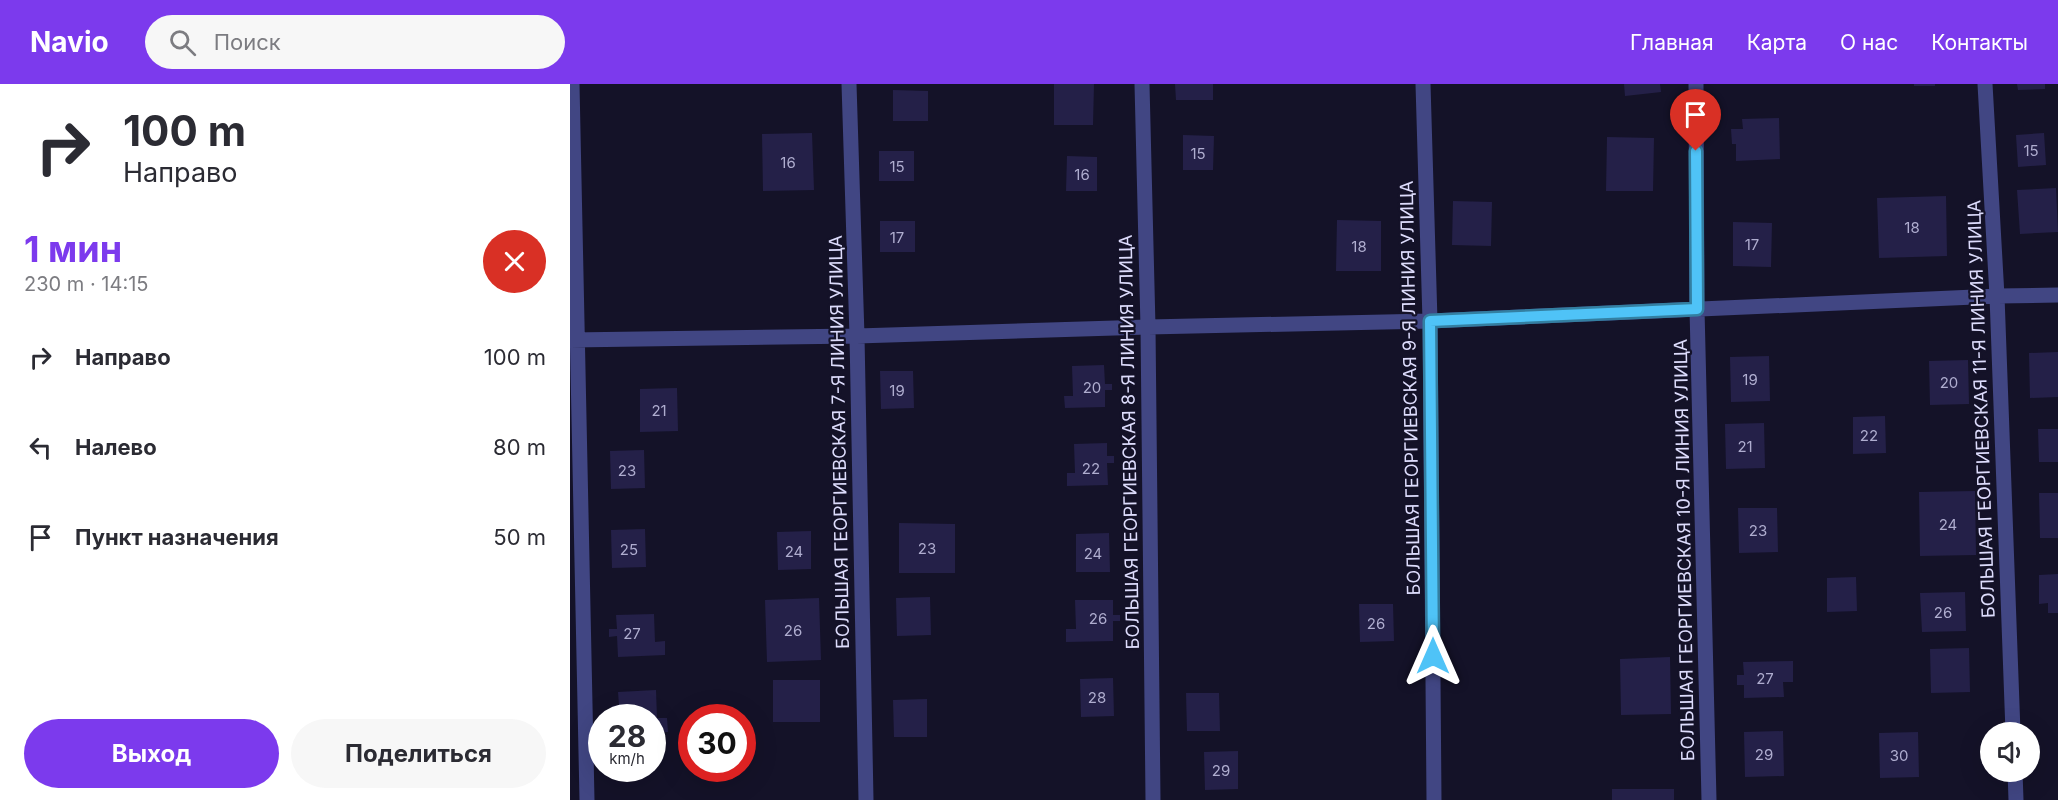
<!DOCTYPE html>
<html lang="ru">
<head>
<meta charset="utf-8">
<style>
	:root { --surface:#fff; --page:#f7f7f7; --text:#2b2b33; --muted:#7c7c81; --accent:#7c3aed }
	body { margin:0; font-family:Inter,sans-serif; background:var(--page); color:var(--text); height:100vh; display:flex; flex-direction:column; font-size:22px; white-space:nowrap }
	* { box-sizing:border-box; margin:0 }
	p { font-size:20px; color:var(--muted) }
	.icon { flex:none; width:33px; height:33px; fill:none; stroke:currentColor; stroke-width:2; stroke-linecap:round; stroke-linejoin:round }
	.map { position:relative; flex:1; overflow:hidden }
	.panel { display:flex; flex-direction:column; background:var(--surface); width:570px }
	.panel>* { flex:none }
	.top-card { background:#fff; color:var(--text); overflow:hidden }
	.fabs { position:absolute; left:1410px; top:638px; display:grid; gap:12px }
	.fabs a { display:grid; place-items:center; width:60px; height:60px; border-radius:50%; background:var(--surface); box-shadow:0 6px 24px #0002; font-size:30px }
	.speed { position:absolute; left:18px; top:620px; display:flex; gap:12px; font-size:30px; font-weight:700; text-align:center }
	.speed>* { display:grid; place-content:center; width:78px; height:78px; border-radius:50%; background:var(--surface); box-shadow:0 6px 24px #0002; line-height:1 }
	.speed small { font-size:15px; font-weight:400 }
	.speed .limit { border:9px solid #d22; background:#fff; color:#111 }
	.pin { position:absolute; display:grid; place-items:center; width:51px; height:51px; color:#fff; margin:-62px -26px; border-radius:50% 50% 50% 0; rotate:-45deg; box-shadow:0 0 6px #0007 }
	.pin .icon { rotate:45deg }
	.me { position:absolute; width:66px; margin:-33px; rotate:0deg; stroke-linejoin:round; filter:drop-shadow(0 0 4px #0008) }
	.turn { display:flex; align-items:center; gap:21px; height:126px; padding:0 24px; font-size:27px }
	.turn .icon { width:78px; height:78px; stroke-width:2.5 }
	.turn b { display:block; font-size:42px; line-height:51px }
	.round { display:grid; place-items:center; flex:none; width:63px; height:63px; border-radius:32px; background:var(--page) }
	.summary { display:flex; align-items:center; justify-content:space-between; height:102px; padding:0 24px }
	h1 { font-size:36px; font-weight:700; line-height:45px; color:var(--accent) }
	.primary-button { display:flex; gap:12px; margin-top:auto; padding:12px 24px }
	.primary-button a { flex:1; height:69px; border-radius:36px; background:var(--accent); color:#fff; font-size:24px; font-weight:700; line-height:69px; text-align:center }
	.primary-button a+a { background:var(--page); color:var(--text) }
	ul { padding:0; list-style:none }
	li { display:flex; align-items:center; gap:18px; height:90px; padding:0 24px }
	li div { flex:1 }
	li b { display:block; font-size:22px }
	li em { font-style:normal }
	header { display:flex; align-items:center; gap:36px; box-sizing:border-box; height:84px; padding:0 30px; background:var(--accent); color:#fff }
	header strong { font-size:28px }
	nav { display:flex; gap:33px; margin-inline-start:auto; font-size:21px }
	.search { width:420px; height:54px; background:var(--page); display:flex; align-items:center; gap:15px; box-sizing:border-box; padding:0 21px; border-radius:33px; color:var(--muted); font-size:22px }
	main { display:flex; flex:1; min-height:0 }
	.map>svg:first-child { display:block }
	.building { fill:#242048 }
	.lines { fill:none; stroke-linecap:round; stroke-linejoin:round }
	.minor { stroke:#414683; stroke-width:15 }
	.route-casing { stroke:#337fa1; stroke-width:15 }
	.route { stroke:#4fc3f7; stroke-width:10 }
	.labels { text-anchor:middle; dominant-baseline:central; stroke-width:4.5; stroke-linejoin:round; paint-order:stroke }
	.number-label { font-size:15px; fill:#afadcf }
	.street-label { font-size:18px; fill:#dddcfc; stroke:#141228 }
</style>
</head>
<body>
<header>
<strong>Navio</strong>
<div class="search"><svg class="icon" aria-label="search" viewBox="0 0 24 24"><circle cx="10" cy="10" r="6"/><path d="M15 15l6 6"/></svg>Поиск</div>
<nav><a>Главная</a><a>Карта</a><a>О нас</a><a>Контакты</a></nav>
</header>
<main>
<section class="panel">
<div class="top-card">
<div class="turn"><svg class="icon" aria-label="right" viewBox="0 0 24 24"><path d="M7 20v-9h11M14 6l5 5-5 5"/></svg><div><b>100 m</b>Направо</div></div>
</div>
<div class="summary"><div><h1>1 мин</h1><p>230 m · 14:15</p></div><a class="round" style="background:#d93025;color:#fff"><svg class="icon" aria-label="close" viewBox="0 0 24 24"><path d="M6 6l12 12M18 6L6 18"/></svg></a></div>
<ul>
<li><svg class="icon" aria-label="right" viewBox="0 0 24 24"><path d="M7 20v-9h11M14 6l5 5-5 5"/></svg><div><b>Направо</b></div><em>100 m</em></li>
<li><svg class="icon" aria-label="left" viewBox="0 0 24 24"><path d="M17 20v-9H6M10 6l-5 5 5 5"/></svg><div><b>Налево</b></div><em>80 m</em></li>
<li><svg class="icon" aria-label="arrive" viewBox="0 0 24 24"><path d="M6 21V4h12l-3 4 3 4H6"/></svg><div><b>Пункт назначения</b></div><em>50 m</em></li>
</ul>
<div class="primary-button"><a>Выход</a><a>Поделиться</a></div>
</section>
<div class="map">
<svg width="1488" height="716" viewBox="0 0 1488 716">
	<rect width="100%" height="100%" fill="#141228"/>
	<path class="building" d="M484,0H524L523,41H484Z
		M605,0H643V16H606Z
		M1054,0H1090L1091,8L1055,12Z
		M1344,0H1365V2H1344Z
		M1447,0H1475V5L1448,6Z
		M323,6L358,7V37H323Z
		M1209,34L1210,75L1166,77V60H1162L1161,45H1173L1172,35Z
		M242,49L244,106L193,107L192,50Z
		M1474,49L1476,81L1448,83L1446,51Z
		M613,51L644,52L643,86H613Z
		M1037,53L1084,54L1083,107H1036Z
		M309,67H344V97H309Z
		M497,72L527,73V107H496Z
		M1486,104L1488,148L1450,150L1447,106Z
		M1376,112L1377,172L1309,174L1307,114Z
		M883,117L922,118L921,162L882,161Z
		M767,136L811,137V187H766Z
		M310,137H345V168H310Z
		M1163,138L1202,139L1201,183L1163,182Z
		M1488,268V313L1460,314L1459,269Z
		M1199,272L1200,317L1161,318L1160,273Z
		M1398,276L1399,320L1360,321L1359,277Z
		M534,281L535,300H542V306H535V323L495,324L494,312H503L502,282Z
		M310,287H343L344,324L311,325Z
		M107,304L108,347L70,348V305Z
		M1315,332L1316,369L1283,370V333Z
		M1194,339L1195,384L1156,385L1155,340Z
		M1468,345H1488V378H1469Z
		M537,359V372H544V379H537L538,401L497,402V389H505L504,360Z
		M74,366L75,404L41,405L40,367Z
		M1405,407L1406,471L1350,472L1349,408Z
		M1469,409H1488V454H1470Z
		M1168,424H1207L1208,468L1169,469Z
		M329,439L385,440V489H329Z
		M75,445L76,483L42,484L41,446Z
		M241,447V485L208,486L207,448Z
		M539,449L540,488H506V450Z
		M1488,490V529H1478V519L1469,520V491Z
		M1286,493L1287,527L1257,528V494Z
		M1395,508L1396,547L1352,548L1350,509Z
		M360,513L361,551L327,552L326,514Z
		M249,514L251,576L197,578L195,516Z
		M505,516H543V531H550V537H543V557L496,558V545H506Z
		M789,520H823L824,557L790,558Z
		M84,530L85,558L95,557V571L48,573L47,552L39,553V545H47L46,531Z
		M1399,564L1400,608L1361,609L1360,565Z
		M1100,573L1101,630L1051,631L1050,575Z
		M1223,577V598H1213L1214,613L1174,614V601H1167V591H1174L1173,578Z
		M543,594L544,632L511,633L510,595Z
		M203,596H250V638H203Z
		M86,606L87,634H97L98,648L82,649V633H49V629L42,630V622L49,621L48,608Z
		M616,609H649L650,647H617Z
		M357,615V653H324L323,616Z
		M1213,647L1214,692L1175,693L1174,648Z
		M1348,648L1349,693L1310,694L1309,649Z
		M668,667V705L635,706L634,668Z
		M1042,705H1104V716H1042Z"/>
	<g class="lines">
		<path class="minor" d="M2,0L17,716
			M279,0L287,252L296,716
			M572,0L578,243L583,716
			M853,0L860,237L864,716
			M1126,0L1127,225L1139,716
			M1415,0L1427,212L1443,648
			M0,256L287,252L578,243L860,237L1427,212L1488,211
			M1445,687L1446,716"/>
	</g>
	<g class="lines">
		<g class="route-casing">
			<path id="route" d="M863,572L860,237L1127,225L1126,67"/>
		</g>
		<use href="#route" class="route"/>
	</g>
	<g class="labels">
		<g class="number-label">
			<text x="1461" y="66">15</text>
			<text x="628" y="69">15</text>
			<text x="218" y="78">16</text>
			<text x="327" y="82">15</text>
			<text x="512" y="90">16</text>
			<text x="1342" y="143">18</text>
			<text x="327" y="153">17</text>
			<text x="1182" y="160">17</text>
			<text x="789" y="162">18</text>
			<text x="1180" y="295">19</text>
			<text x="1379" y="298">20</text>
			<text x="522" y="303">20</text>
			<text x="327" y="306">19</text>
			<text x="89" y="326">21</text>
			<text x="1299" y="351">22</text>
			<text x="1175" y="362">21</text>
			<text x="521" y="384">22</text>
			<text x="57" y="386">23</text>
			<text x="1378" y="440">24</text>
			<text x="1188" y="446">23</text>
			<text x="357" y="464">23</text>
			<text x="59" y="465">25</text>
			<text x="224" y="467">24</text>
			<text x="523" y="469">24</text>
			<text x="1373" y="528">26</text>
			<text x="528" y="534">26</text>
			<text x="806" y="539">26</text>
			<text x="223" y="546">26</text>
			<text x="62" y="549">27</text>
			<text x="1195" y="594">27</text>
			<text x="527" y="613">28</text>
			<text x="1194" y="670">29</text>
			<text x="1329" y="671">30</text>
			<text x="651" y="686">29</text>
		</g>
		<g class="street-label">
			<text transform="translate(840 304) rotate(-91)">БОЛЬШАЯ ГЕОРГИЕВСКАЯ 9-Я ЛИНИЯ УЛИЦА</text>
			<text transform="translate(1411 325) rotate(-92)">БОЛЬШАЯ ГЕОРГИЕВСКАЯ 11-Я ЛИНИЯ УЛИЦА</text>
			<text transform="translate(269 358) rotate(-91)">БОЛЬШАЯ ГЕОРГИЕВСКАЯ 7-Я ЛИНИЯ УЛИЦА</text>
			<text transform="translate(559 358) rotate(-91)">БОЛЬШАЯ ГЕОРГИЕВСКАЯ 8-Я ЛИНИЯ УЛИЦА</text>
			<text transform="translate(1114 466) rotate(-91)">БОЛЬШАЯ ГЕОРГИЕВСКАЯ 10-Я ЛИНИЯ УЛИЦА</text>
		</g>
	</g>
</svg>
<div class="fabs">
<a><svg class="icon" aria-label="sound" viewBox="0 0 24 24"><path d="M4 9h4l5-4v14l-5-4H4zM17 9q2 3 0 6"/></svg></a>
</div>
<div class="speed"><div>28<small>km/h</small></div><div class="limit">30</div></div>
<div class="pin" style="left:1126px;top:67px;background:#d93025"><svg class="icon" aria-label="arrive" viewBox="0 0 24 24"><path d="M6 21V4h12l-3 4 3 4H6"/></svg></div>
<svg class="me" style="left:863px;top:572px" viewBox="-20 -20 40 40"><path d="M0-17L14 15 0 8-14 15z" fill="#4fc3f7" stroke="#fff" stroke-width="4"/></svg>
</div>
</main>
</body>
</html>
